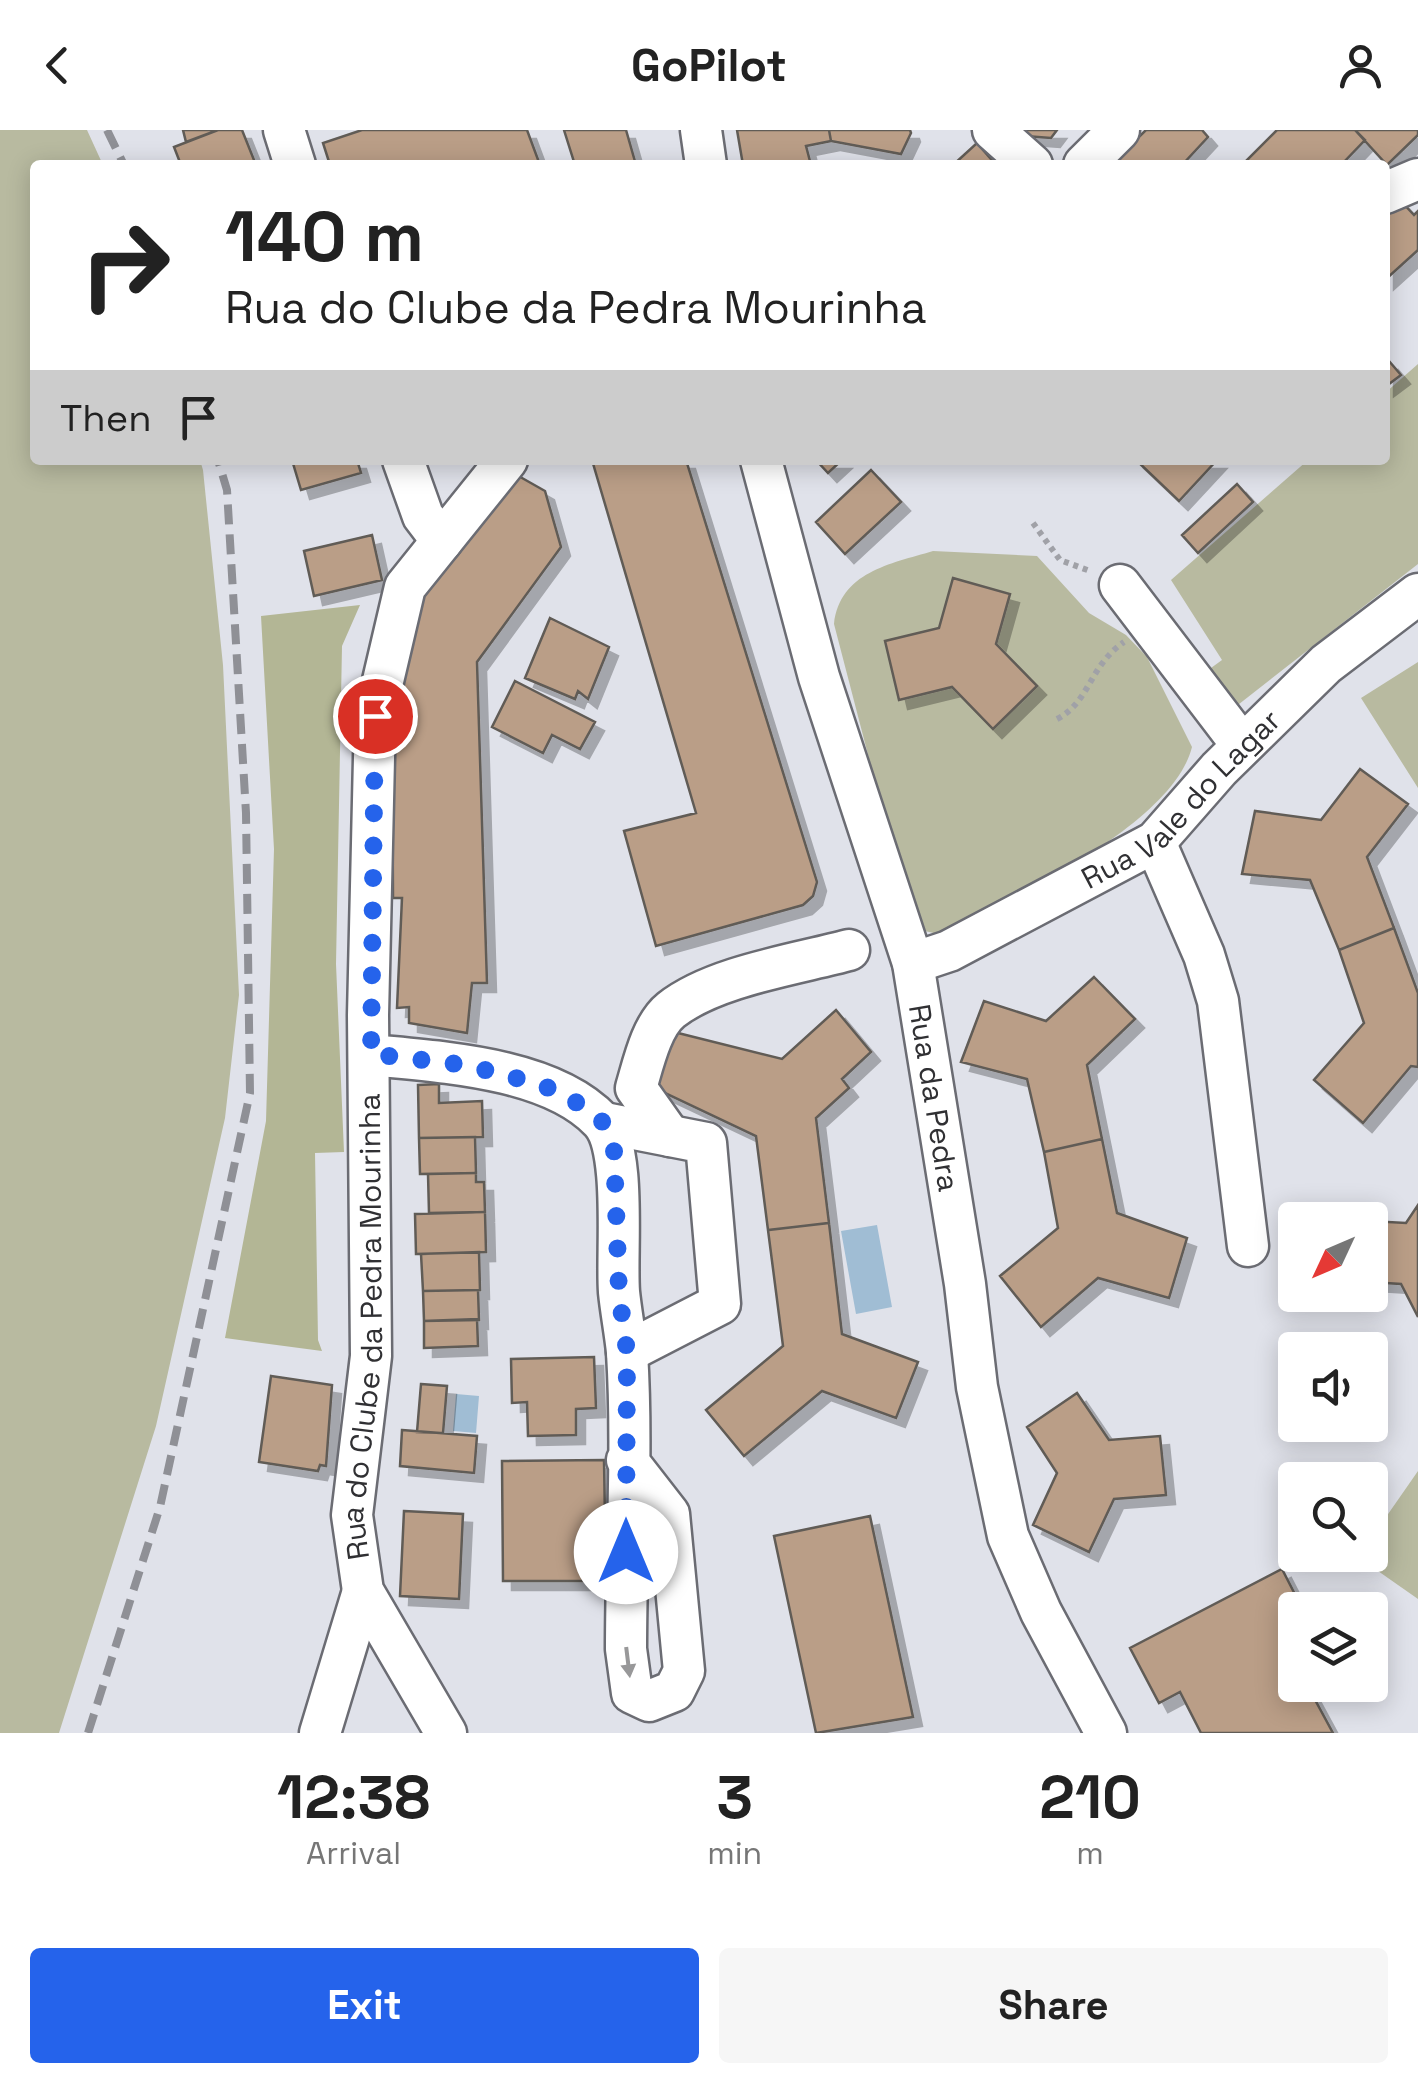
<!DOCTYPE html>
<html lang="en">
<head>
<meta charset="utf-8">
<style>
	:root { --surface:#fff; --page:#f6f6f6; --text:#222; --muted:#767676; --accent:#2563eb }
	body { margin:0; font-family:"Space Grotesk",sans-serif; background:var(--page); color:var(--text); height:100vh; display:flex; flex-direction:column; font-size:38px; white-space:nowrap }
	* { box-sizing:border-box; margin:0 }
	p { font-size:32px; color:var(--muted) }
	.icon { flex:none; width:55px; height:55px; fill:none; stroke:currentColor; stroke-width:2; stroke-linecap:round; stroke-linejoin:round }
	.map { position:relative; height:1603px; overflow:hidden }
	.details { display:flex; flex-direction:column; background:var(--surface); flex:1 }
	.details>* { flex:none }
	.top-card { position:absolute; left:30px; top:30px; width:1360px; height:305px; border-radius:10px; box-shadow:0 5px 25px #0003; background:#fff; color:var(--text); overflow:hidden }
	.needle { width:65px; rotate:226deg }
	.controls { position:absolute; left:1278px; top:1072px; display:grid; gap:20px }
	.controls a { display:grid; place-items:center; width:110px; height:110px; border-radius:10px; background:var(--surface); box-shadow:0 5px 25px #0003; font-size:50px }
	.pin { position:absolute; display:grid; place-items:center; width:85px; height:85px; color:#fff; margin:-42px; border:5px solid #fff; border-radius:50%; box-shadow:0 2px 10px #0007 }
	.me { position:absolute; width:110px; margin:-55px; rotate:0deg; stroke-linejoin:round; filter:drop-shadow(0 0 8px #0008) }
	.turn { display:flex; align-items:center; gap:35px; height:210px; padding:0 30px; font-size:45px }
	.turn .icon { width:130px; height:130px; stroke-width:2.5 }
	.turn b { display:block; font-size:70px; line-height:85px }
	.then { display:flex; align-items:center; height:95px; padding:0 30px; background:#0003; gap:20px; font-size:38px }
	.eta { display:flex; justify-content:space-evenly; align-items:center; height:170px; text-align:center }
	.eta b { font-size:60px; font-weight:600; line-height:70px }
	.button { display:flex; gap:20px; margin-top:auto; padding:20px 30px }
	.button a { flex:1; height:115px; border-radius:10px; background:var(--accent); color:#fff; font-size:40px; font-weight:600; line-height:115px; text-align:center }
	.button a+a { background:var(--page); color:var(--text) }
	header { display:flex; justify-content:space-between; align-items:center; height:130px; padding:0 30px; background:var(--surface); font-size:45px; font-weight:600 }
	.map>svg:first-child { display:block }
	.green { fill:#b8baa0 }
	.forest { fill:#b3b695 }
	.water { fill:#a0bdd4 }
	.building { fill:#ba9e87; stroke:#615b56; stroke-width:2.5; filter:url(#shadow) }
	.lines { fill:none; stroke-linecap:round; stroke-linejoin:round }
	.minor-casing { stroke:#6b6c73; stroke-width:45 }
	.path { stroke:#a0a1a7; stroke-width:6; stroke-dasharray:5 5; stroke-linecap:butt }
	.minor { stroke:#fff; stroke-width:40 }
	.rail { stroke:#8f9096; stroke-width:8; stroke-dasharray:20 10; stroke-linecap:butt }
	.oneway { fill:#989899 }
	.route { stroke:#2563eb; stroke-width:18; stroke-dasharray:0 32.4 }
	.labels { text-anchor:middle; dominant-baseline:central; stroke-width:8; stroke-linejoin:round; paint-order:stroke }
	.street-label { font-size:30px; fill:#303033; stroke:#fff }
</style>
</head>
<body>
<header><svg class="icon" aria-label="back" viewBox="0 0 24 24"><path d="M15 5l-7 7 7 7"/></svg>GoPilot<svg class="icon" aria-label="person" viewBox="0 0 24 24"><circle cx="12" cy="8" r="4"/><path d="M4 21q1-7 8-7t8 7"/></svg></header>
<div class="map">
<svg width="1418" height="1603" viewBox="0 0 1418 1603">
	<defs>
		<filter id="shadow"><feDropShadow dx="9" dy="9" stdDeviation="0" flood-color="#0004"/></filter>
	</defs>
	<rect width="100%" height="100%" fill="#e0e2ea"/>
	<path class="green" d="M0,0H87L103,35H35V330H200L203,340L223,535L239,865L225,988L156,1296L59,1603H0Z
		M1418,234V434L1234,578L1211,538L1222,530L1171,450L1308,330H1385V263Z
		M933,421L1037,426L1089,483L1126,505L1147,527L1192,617C1173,693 1021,763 956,800L938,804L916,799L910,786L834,494C840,442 890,434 933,421Z
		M1418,532V658L1361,568Z
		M1418,1341V1469L1358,1427L1370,1425V1410Z"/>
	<path class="forest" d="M360,475L342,516L336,834L344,1022L315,1023L318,1210L322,1221L225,1208L266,991L274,719L261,486Z"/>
	<path class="water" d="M877,1095L892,1177L856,1184L841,1101Z
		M456,1264L479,1266L476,1303L453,1301Z"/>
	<path class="building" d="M183,0H218L186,12Z
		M218,0H242L256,35H181L174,17Z
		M362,0H527L540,35H330L323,13Z
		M564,0H626L636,35H575Z
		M737,0H829L831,11L806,16L811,35H743Z
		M829,0H910L911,3L901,24L831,11Z
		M1020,0H1057L1051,8L1025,6Z
		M1146,0H1202L1208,7L1182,35H1110Z
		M1277,0H1355L1365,10L1341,35H1242Z
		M1355,0H1418V5L1387,35Z
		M977,13L996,35H953Z
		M1399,69L1414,85L1418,81V120L1385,150V83Z
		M1389,231L1401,245L1385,257V234Z
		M292,330H357L361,343L301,360Z
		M592,330H686L817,752L813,766L803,775L656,816L624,701L696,683Z
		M816,330H842L828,343Z
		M1136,330H1217L1179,371Z
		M871,340L901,372L845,424L816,392Z
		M515,344L545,361L561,417L477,532L487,853H472L467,903L409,893V877L397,878L402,768H393L392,598L412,477Z
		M1237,354L1253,372L1198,423L1182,405Z
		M372,405L382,450L314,466L304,421Z
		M953,448L1010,464L996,514L1037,556L993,599L952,557L899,570L885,511L939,498Z
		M550,488L609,517L588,569L578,561L575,569L525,548Z
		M515,551L595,592L580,619L552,605L543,623L492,597Z
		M1360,639L1408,674L1367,727L1394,798L1339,820L1310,750L1242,744L1255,681L1321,690Z
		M1394,798L1418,863V937L1411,936L1363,993L1314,950L1364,893L1339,820Z
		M1094,847L1135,889L1087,935L1102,1009L1044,1022L1027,949L961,932L984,871L1046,891Z
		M836,880L871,922L842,949L849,958L816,988L829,1093L768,1100L756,1006L650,956L674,902L782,929Z
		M439,954V973L482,971L483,1007L419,1008L418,955Z
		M475,1007L476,1043L420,1044L419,1008Z
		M1102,1009L1117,1083L1187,1108L1169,1168L1098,1148L1041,1197L1000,1146L1058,1098L1044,1022Z
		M476,1043V1052H484L485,1082L429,1083L428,1044Z
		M1418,1075V1187L1401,1154L1370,1152V1091L1406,1093Z
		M485,1082L486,1122L416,1124L415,1084Z
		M829,1093L842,1204L918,1232L896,1288L822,1261L744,1326L706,1280L783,1216L768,1100Z
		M479,1122L480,1160L423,1161L421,1124Z
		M478,1160L479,1190L424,1191L423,1161Z
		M477,1189L478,1216L424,1218V1191Z
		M594,1227L596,1278L576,1279V1305L528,1306L527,1272L512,1273L511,1229Z
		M271,1246L332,1255L326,1336L320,1335L318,1341L259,1332Z
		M421,1254L447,1256L443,1303L417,1302Z
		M1077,1263L1109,1310L1160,1306L1166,1365L1114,1369L1089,1422L1033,1395L1057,1343L1027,1297Z
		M402,1300L477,1306L474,1343L400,1336Z
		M604,1330L606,1451H503L502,1331Z
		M404,1381L463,1384L459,1469L400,1466Z
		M870,1386L913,1587L816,1603L774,1406Z
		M1282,1439L1303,1480H1295V1510L1286,1515L1295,1532V1555H1307L1333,1603H1201L1180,1562L1159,1573L1130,1518Z"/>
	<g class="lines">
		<g class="minor-casing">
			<g id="minor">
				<path d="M284,0L295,35"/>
				<path d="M701,0L706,35"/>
				<path d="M993,0L1032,35"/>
				<path d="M1084,35L1119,0"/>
				<path d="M1385,63L1418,49"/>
				<path d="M403,330L423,386L442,411"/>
				<path id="s1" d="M761,330L819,547L913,833L965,1154L977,1257L1008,1406L1041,1482L1106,1603"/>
				<path d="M1120,455L1242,615"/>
				<path d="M1155,712L1204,825L1218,871L1248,1116"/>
				<path id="s2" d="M913,833L949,821L1155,712L1219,639L1326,534L1418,464"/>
				<path d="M371,925C440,932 550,937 601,991C627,1019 616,1122 619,1162C621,1182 625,1202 627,1222C633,1320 626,1421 626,1519L632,1563L649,1571L674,1561L684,1541L669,1384L627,1330"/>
				<path d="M604,993L706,1013L720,1174L627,1222"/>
				<path d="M670,1006L636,958C643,935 651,896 671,880C714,846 797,834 849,820"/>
				<path d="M320,1603L363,1461"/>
				<path id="s3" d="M446,1603L363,1461L352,1385L371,1226L368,885L375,585L405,457L507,330"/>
			</g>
		</g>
		<path class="path" d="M1033,393L1060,430L1090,441
			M1057,589C1090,572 1089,536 1124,512"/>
		<use href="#minor" class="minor"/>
		<path class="rail" d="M107,0L124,35
			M88,1603L160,1377L250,963L246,683L227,360L218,330"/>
	</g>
	<defs><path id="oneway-solid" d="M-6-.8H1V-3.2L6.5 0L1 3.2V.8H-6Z" transform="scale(2.5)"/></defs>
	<use class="oneway" href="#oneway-solid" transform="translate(628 1532) rotate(83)"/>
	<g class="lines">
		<path class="route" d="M375,586L371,924L466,935L535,953L565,964L604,993L614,1020L619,1163L627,1222L626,1422"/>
	</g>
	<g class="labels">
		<g class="street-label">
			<text stroke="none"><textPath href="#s2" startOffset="318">Rua Vale do Lagar</textPath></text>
			<text stroke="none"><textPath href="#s1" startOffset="662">Rua da Pedra</textPath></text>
			<text stroke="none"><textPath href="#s3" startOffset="430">Rua do Clube da Pedra Mourinha</textPath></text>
		</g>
	</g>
</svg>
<div class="controls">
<a><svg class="needle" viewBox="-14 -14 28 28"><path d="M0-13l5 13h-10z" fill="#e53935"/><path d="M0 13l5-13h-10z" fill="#767676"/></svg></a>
<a><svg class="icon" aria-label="sound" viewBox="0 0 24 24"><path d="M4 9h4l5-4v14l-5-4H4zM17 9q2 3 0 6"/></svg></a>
<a><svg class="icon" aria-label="search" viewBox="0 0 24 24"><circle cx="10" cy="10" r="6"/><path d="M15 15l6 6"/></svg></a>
<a><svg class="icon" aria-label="layers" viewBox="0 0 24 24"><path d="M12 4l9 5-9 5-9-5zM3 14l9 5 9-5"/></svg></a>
</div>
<div class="pin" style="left:375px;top:586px;background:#d93025"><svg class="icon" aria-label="arrive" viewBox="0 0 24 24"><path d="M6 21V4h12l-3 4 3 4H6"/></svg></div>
<svg class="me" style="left:626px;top:1422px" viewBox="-20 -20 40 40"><circle r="19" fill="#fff"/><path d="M0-13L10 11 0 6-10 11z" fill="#2563eb"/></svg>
<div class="top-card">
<div class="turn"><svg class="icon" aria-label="right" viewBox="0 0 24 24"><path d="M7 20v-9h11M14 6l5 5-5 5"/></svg><div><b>140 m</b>Rua do Clube da Pedra Mourinha</div></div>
<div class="then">Then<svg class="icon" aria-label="arrive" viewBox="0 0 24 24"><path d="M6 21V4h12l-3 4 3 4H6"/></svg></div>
</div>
</div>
<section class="details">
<div class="eta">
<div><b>12:38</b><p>Arrival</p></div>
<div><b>3</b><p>min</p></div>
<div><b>210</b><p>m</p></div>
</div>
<div class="button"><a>Exit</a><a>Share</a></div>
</section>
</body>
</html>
